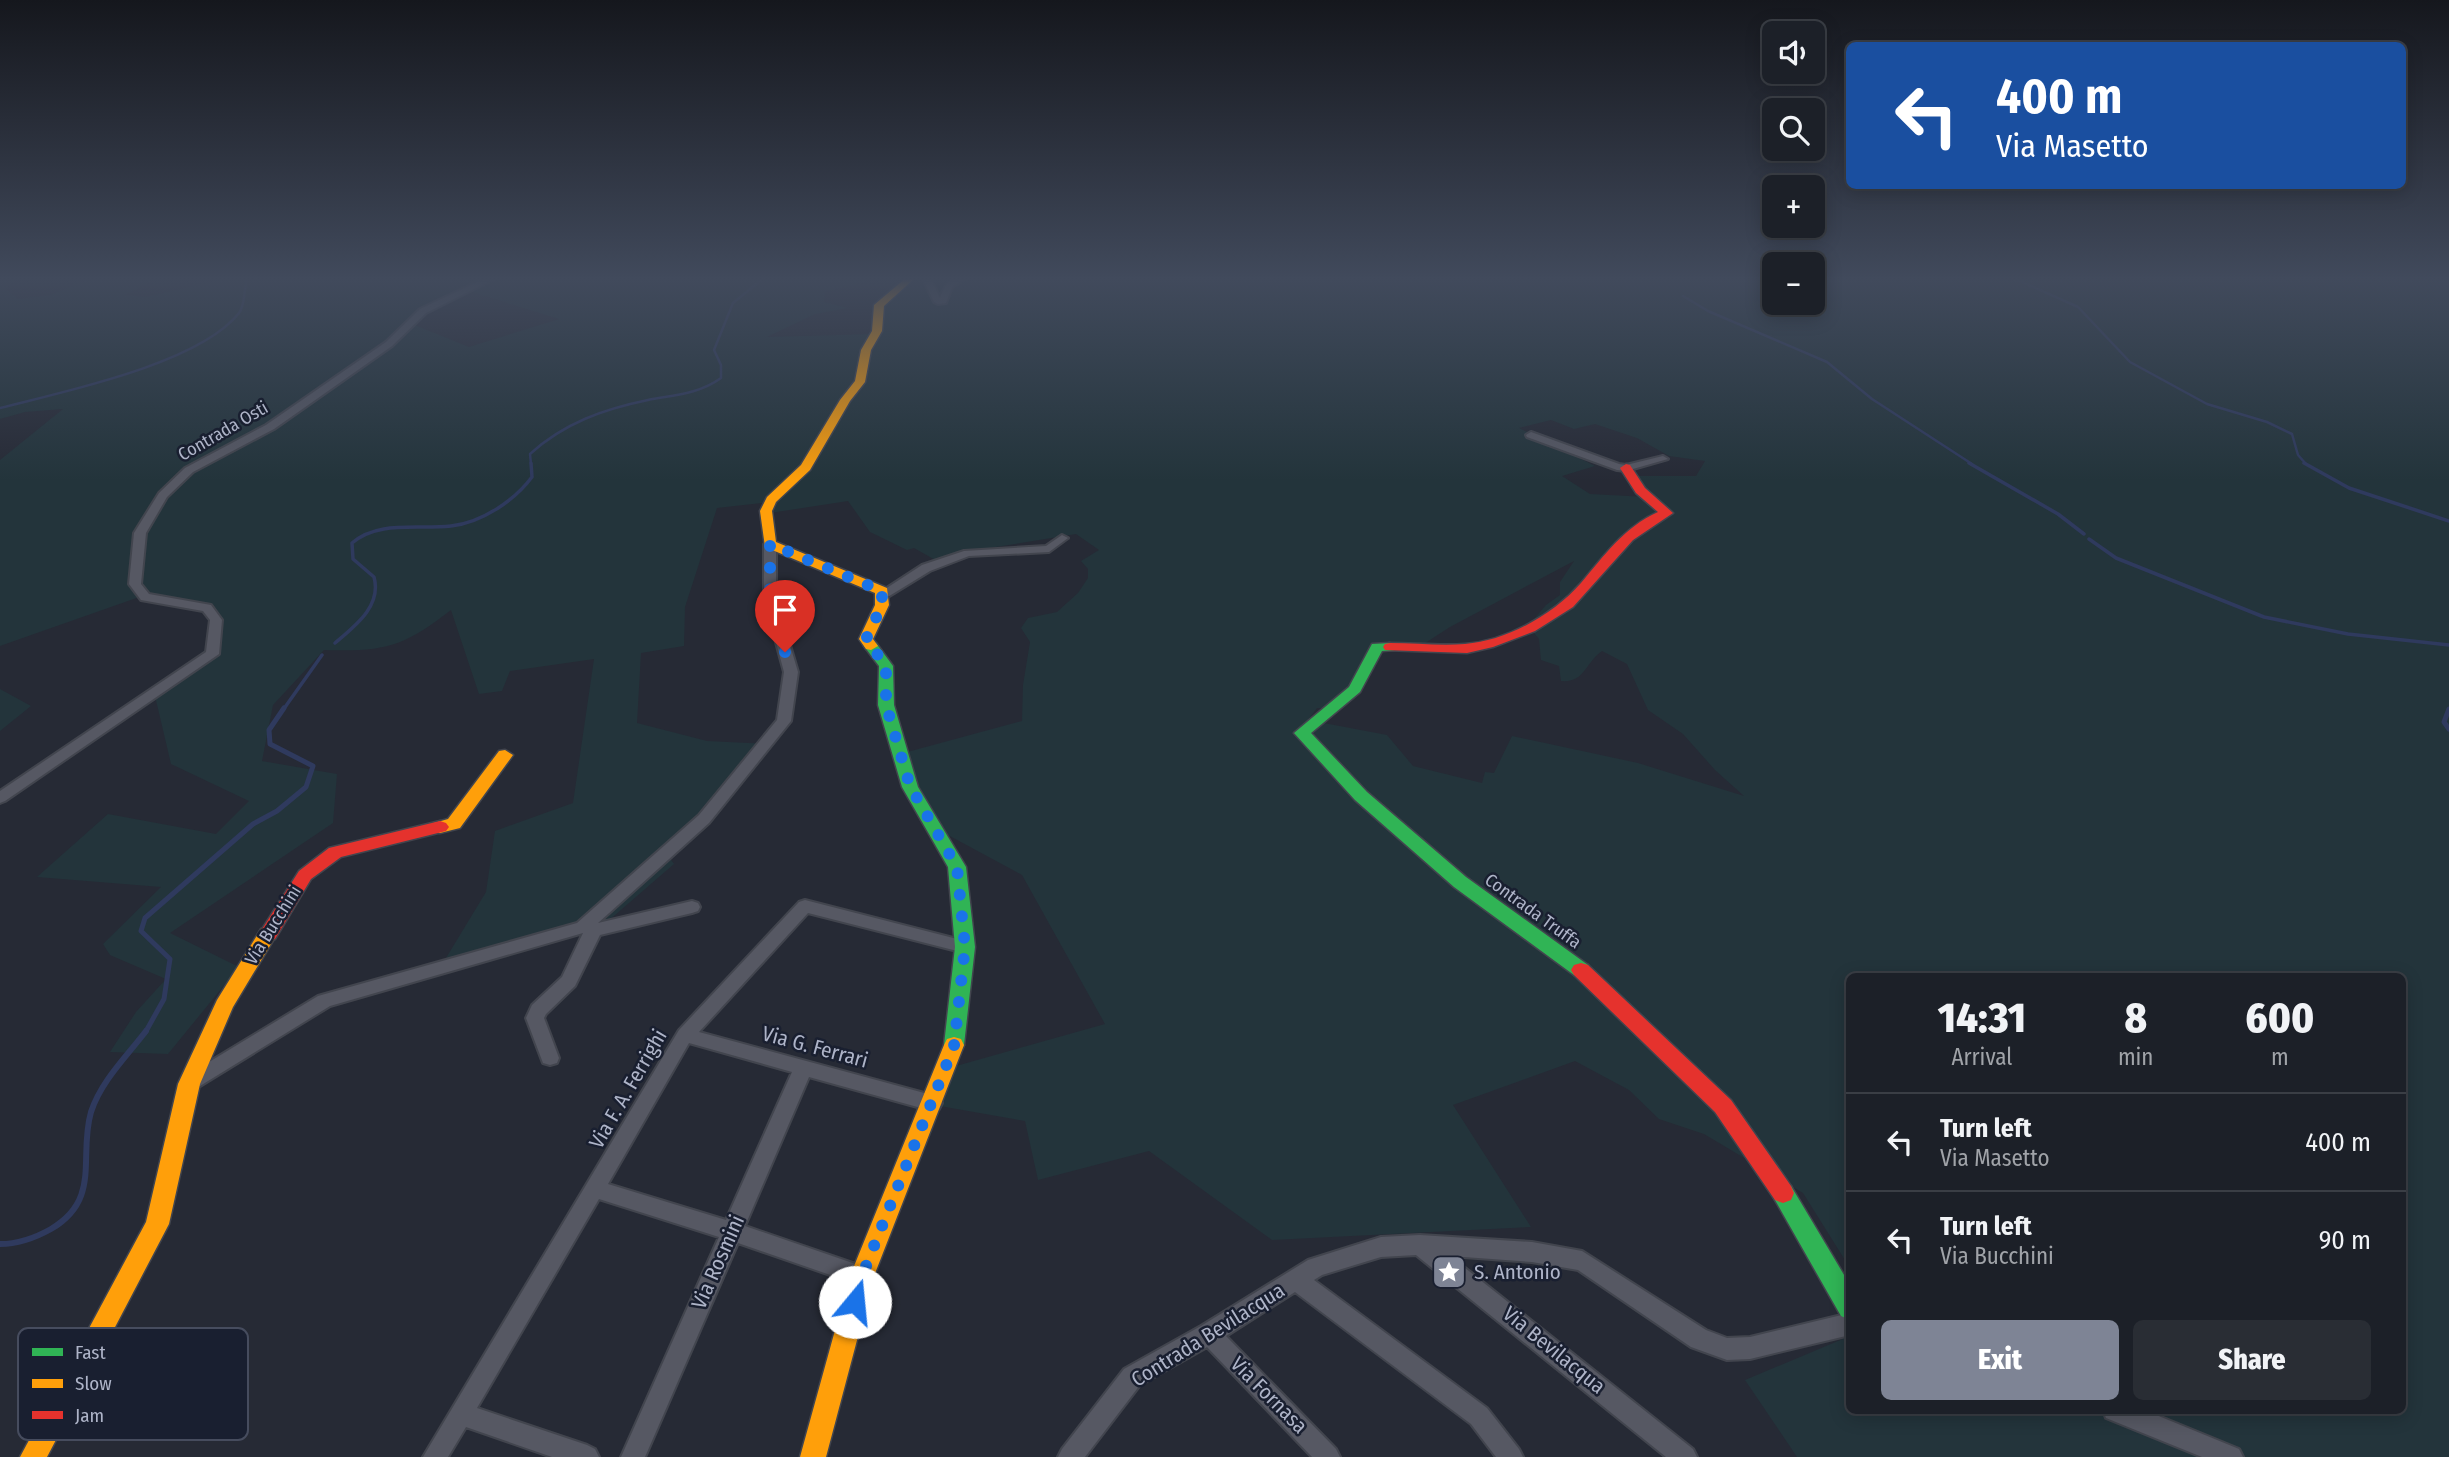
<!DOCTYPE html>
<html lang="en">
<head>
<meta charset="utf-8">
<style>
	:root { --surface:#1c2028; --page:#292d34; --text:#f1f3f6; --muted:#a0a3a8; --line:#3a3e45; --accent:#7e8495 }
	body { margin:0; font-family:"Fira Sans Condensed",sans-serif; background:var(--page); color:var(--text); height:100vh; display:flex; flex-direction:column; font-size:26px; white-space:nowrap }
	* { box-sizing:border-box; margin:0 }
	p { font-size:23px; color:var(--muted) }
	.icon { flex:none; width:38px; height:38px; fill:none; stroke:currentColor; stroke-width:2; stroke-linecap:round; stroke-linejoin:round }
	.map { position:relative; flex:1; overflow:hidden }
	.sheet { position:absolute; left:1846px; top:973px; width:560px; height:441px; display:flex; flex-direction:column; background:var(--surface); border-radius:10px; box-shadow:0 4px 18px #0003,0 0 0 2px var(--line) }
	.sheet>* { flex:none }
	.banner { position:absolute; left:1846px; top:42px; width:560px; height:147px; border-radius:10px; box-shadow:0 4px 18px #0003,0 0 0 2px var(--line); background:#1a4fa0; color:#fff; overflow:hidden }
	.controls { position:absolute; left:1762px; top:21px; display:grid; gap:14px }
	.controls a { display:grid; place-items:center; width:63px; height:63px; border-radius:10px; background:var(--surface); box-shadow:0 4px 18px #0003,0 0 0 2px var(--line); font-size:35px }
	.pin { position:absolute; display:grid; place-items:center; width:60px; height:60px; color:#fff; margin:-72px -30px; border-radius:50% 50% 50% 0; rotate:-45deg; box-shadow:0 0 7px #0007 }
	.pin .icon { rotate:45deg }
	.me { position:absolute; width:77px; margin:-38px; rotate:17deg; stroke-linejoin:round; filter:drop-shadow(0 0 5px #0008) }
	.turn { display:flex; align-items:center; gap:24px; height:147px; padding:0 35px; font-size:32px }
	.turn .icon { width:91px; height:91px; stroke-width:2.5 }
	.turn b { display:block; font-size:49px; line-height:60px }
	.eta { display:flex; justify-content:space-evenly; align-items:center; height:119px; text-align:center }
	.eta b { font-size:42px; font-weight:800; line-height:49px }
	.cta { display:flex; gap:14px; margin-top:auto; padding:14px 35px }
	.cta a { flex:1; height:80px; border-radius:10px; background:var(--accent); color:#fff; font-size:28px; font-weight:800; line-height:80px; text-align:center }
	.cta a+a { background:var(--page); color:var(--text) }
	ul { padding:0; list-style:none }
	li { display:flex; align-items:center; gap:21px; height:98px; padding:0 35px; border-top:2px solid var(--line) }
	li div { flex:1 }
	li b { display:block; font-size:26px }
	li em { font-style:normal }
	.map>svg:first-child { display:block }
	.green { fill:#23343b; fill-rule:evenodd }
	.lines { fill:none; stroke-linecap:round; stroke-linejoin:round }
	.stream-far3 { stroke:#2f3a5e; stroke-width:2.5 }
	.stream-far2 { stroke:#2f3a5e; stroke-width:3.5 }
	.stream-far1 { stroke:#2f3a5e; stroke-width:5 }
	.stream { stroke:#2f3a5e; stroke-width:6 }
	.street-casing { stroke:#42454e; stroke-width:4 }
	.fast-casing { stroke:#42454e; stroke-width:3 }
	.slow-casing { stroke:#42454e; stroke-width:3 }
	.jam-casing { stroke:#42454e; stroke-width:3 }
	.street { fill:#565863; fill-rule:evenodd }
	.fast { fill:#30b455; fill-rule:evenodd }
	.slow { fill:#ff9f0a; fill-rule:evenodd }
	.jam { fill:#e5322d; fill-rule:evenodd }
	.route { stroke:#1a73e8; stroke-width:12; stroke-dasharray:0 21.6 }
	.labels { text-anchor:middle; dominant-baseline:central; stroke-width:5; stroke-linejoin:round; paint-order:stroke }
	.street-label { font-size:18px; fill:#aeb4c8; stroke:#191f30 }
	.near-street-label { font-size:21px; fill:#aeb4c8; stroke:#191f30 }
	.near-poi-label { font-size:21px; fill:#aeb4c8; stroke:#191f30; text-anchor:start }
	.key { fill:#191f30; stroke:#464c5e; stroke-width:2 }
	.key-label { font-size:19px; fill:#aeb4c8 }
</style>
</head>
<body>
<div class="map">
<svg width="2449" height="1457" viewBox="0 0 2449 1457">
	<rect width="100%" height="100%" fill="#262a35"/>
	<path class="green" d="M0,277H25L15,279L6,289L18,299L50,295L95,277H153L151,282L125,295L146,297L233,277H884L825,292L824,302L848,308L815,314L767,337L874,334L888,295L908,277H1774V303H1813V277H2449V1457H1797L1745,1380L1850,1336V1410H2403V976H1850V1268L1803,1193L1704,1134L1659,1119L1629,1090L1575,1061L1453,1105L1531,1227L1272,1240L1149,1151L1038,1180L1025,1121L934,1105L949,1068L1105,1024L1022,875L933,827L900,754L1022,721L1023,685L1030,642L1021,628L1028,618L1057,612L1078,593L1088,578V569L1081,561L1099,550L1076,534L971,551L937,561L914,548L907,550L870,532L848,501L770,513L771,502L717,508L685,607L684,646L641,653L637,723L707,741L768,744L669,857L674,864L607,922L608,928L446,958L486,892L495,831L573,803L594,659L510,671L502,691L479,694L451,610C404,647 384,652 324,650L273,705L262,761L337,774L333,823L170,933L239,967L168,1054L110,1052L136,1012L166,979L110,955L103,944L161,887L37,877L108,814L216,834L249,801L171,764L155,696L211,652L214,610L164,603L145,595L0,646V460L63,409L25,412L0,419ZM469,291L559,319L469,347L412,324L437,305ZM1551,420L1574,429L1595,424L1637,438L1669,456L1705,461L1696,476H1632L1648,497L1590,494L1562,476L1595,466L1519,428ZM1574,561L1560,582V595L1546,605L1528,626L1539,639L1541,660L1559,666L1561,681C1585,683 1585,663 1602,651L1627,664L1648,710L1683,734L1715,770L1744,796L1638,763L1512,736L1494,773L1485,772L1482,783L1413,766L1387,735L1308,720L1317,708H1331L1388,644L1416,649L1450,627Z
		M0,689L31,706L0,731Z"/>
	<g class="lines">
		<path class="stream-far3" d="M2002,277L2018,280L2078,307L2130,362L2207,404L2267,422L2292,434L2298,455L2306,464
			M1683,296L1708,311L1827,362L1872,399L1972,464
			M0,408C62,392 199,364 239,313C246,304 243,288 248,277
			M531,464L530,454C564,423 604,409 648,400C674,395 699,394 721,378V365L714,350L733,303L760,281L755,277"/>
		<path class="stream-far2" d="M1969,463L2058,514L2084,534
			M2304,463L2349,488L2449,521
			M2089,539L2116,558L2264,617L2348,634L2449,645
			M335,643C355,626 382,606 374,577L353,559L352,543C379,520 417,530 451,526C481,523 514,501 532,477L531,463
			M283,710L322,655"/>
		<path class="stream-far1" d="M2449,709L2444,722L2449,729
			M145,1033L164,999L170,959L141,931L145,918L253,824L277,811L306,787L313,766L270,744L269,730L284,708"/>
		<path class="stream" d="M0,1244C19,1244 35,1238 51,1229C102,1199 78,1157 91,1112C101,1081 127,1056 146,1031"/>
		<g class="street-casing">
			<path id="street" d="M488,277H498L426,313L392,346L274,429L193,472L167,497L146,533L141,584L149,594L211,605L222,620L219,654L5,801L0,803V791L206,652L210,620L203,611L141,600L129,584L134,533L159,493L185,468L266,425L386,342L420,309Z
				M922,277H930L940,298C945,283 952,277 968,277L952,287L946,303L938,304L934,302Z
				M1531,432L1619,464L1626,465L1663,456L1668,459L1626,471L1617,470L1527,437L1526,435Z
				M1062,535L1068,538L1049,552L969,556L930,571L886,598H878L876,595L922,565L964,551L1046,546Z
				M770,541L776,544V598L798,672L791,721L709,823L598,923L692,901L698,903L700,907L698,911L692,913L600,935L575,986L546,1014L544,1018L559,1058L557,1063L550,1065L543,1063L526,1018L532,1005L562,977L583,933L330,1006L200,1086L193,1089L186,1086L184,1081L186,1076L318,996L577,923L699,815L777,720L784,672L764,598V544Z
				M805,900L965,941L971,943L973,947L971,951L965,953L808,913L699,1032L939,1097L942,1103L939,1109L932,1111L809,1077L745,1226L870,1269L873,1276L870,1283L862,1286L738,1243L645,1457H621L719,1237L599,1199L477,1408L587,1445L595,1449L599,1457H552L466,1427L448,1457H423L679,1030L799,902ZM689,1043L792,1072L726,1220L608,1184Z
				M1420,1235L1532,1242L1582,1251L1706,1330L1727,1338L1750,1337L1850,1313V1335L1750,1359L1727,1360L1691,1347L1578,1270L1532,1262L1450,1256L1693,1449L1697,1457H1666L1416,1255L1381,1257L1322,1275L1314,1280L1487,1408L1519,1449L1523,1457H1496L1471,1424L1295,1292L1226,1336L1336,1449L1340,1457H1312L1207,1347L1140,1385L1085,1457H1058L1062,1449L1124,1369L1201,1326L1308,1260L1381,1237Z
				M2103,1410H2144L2239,1449L2243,1457H2202L2106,1418Z"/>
		</g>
		<g class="fast-casing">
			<path id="fast" d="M871,642L876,643L893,666L894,705L918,787L966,867L975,947L964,1045L961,1051L954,1053L947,1051L944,1045L955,947L948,867L902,787L878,705L879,666L864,646Z
				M1390,643L1397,647L1395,650L1382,651L1360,692L1311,733L1367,792L1466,877L1588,965L1591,970L1588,975L1581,977L1574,975L1454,887L1355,800L1294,733L1349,687L1372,644Z
				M1783,1183L1791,1186L1850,1285V1320L1841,1316L1775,1200L1772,1193L1775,1186Z"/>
		</g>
		<g class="slow-casing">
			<path id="slow" d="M907,277H916L884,306L882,331L871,350L865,382L850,401L810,470L776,502L772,511L776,542L887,588L889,605L873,639L878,646L871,650L866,649L859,639L875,605V593L765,547L760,511L767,497L801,465L840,400L855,381L861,350L872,331L874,305Z
				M505,750L513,755L460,828L440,833L434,831L431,827L434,823L448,819L499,751Z
				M268,927L275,929L277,934L233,1007L200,1084L169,1224L47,1457H20L146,1222L178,1084L217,1000L261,929Z
				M954,1037L961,1039L964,1045L874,1276L826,1457H800L850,1276L944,1045L947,1039Z"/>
		</g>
		<g class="jam-casing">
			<path id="jam" d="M1626,464L1630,465L1645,488L1673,513L1633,540L1573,607L1535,631L1493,647L1467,653L1385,650L1383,647L1385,644L1390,643C1415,643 1440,646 1465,644C1506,641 1553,615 1581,583C1604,556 1624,527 1658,512L1636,493L1620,468Z
				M440,821L446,823L449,827L446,831L341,857L311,879L275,939L268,941L261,939L259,934L299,871L329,848Z
				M1581,963L1588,965L1731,1100L1791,1186L1794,1193L1791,1200L1783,1203L1775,1200L1715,1112L1574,975L1571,970L1574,965Z"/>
		</g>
		<use href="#street" class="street"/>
		<use href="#fast" class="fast"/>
		<use href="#slow" class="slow"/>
		<use href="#jam" class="jam"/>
	</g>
	<linearGradient id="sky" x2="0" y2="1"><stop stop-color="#15171d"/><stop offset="0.58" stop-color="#414a5c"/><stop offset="1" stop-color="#414a5c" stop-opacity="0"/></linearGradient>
	<rect width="2449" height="481" fill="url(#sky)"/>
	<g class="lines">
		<path class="route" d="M785,652L770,598V544L882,591V605L866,639L886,666V705L910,786L957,867L965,947L954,1046L862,1276L855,1302"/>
	</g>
	<defs>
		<g id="sight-square" transform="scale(1.75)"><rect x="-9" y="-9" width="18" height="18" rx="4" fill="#7e8495" stroke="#191f30"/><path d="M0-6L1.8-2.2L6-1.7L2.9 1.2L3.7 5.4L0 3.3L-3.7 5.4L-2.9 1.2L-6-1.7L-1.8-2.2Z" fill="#fff"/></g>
	</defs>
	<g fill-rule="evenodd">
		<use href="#sight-square" x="1449" y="1272"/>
	</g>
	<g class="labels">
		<g class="street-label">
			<text transform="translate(223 431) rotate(-30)">Contrada Osti</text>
			<text transform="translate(1533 911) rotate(36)">Contrada Truffa</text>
			<text transform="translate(273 925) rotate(-58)">Via Bucchini</text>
		</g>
		<g class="near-street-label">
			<text transform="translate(815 1047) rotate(15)">Via G. Ferrari</text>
			<text transform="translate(628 1089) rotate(-60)">Via F. A. Ferrighi</text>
			<text transform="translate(718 1262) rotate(-66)">Via Rosmini</text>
			<text transform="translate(1208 1335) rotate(-32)">Contrada Bevilacqua</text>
			<text transform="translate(1554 1350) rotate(39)">Via Bevilacqua</text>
			<text transform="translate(1269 1395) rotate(45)">Via Fornasa</text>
		</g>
		<g class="near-poi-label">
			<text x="1474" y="1272">S. Antonio</text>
		</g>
	</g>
	<rect x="18" y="1328" width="230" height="112" rx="10" class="key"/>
	<rect x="32" y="1348" width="31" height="8" fill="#30b455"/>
	<rect x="32" y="1379" width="31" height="9" fill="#ff9f0a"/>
	<rect x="32" y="1411" width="31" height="8" fill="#e5322d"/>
	<g class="key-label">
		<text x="75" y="1359">Fast</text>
		<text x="75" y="1390">Slow</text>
		<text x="75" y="1422">Jam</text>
	</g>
</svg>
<div class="controls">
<a><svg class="icon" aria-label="sound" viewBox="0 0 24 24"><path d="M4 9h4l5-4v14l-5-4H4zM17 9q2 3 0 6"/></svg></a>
<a><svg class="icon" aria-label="search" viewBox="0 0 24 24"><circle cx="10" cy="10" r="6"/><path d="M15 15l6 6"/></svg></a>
<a>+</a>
<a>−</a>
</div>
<div class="pin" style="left:785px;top:652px;background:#d93025"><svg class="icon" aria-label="arrive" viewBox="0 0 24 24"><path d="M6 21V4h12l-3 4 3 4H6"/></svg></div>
<svg class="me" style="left:855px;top:1302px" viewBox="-20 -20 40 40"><circle r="19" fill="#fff"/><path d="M0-13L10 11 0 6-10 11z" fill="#1a73e8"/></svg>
<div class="banner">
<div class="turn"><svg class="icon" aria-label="left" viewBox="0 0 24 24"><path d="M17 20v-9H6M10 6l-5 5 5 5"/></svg><div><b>400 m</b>Via Masetto</div></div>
</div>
<section class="sheet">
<div class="eta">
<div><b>14:31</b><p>Arrival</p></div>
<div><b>8</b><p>min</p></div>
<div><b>600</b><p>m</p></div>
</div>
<ul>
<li><svg class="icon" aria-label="left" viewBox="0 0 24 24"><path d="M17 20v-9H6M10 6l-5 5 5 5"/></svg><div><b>Turn left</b><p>Via Masetto</p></div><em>400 m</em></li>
<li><svg class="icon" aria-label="left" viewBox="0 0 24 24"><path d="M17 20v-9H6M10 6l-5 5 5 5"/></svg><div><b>Turn left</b><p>Via Bucchini</p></div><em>90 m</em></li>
</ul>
<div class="cta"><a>Exit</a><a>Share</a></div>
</section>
</div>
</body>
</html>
